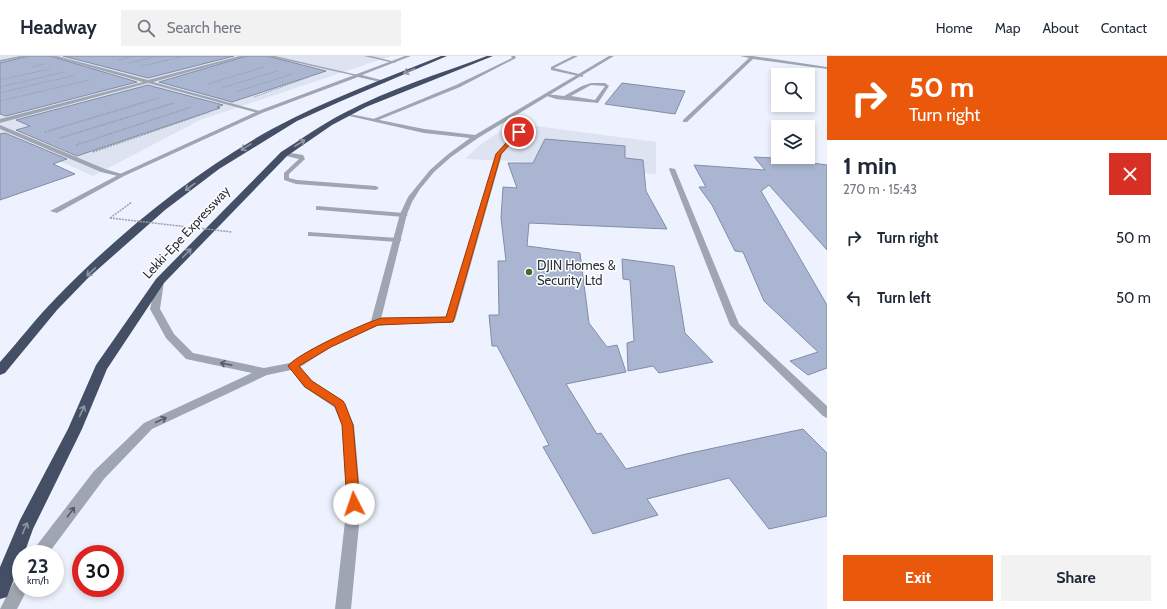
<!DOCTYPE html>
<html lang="en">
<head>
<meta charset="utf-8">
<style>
	:root { --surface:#fff; --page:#f2f2f3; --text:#1f2937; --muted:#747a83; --line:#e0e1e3; --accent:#ea580c }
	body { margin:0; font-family:Cabin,sans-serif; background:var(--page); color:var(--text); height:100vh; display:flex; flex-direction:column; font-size:15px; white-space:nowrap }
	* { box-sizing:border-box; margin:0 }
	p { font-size:13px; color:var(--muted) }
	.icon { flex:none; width:22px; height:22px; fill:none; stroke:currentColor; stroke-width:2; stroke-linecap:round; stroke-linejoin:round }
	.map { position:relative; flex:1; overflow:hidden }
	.side { display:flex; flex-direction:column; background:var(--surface); width:340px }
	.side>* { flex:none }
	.top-card { background:#ea580c; color:#fff; overflow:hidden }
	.controls { position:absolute; left:771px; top:12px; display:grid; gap:8px }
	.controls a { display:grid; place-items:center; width:44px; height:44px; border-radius:0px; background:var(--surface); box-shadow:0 2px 6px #0003; font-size:20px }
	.speed { position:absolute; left:12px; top:489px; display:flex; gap:8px; font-size:20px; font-weight:700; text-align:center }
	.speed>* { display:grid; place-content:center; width:52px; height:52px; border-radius:50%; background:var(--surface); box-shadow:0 2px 6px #0003; line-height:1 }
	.speed small { font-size:10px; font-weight:400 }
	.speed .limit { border:6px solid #d22; background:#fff; color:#111 }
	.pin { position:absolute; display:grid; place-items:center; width:34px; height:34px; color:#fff; margin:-17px; border:2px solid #fff; border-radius:50%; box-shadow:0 1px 4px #0007 }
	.me { position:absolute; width:44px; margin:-22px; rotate:356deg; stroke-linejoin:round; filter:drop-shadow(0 0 3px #0008) }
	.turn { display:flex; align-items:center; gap:14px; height:84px; padding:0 16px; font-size:18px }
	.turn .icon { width:52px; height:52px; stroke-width:2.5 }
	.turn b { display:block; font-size:28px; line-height:34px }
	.round { display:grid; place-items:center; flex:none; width:42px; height:42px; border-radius:0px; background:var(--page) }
	.summary { display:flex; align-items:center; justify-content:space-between; height:68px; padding:0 16px }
	h1 { font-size:24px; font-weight:700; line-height:30px }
	.button { display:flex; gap:8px; margin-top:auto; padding:8px 16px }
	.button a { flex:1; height:46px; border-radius:0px; background:var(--accent); color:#fff; font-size:16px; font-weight:700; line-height:46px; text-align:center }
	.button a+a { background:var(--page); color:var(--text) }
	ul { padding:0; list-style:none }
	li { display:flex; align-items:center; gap:12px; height:60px; padding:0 16px }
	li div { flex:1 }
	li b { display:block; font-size:15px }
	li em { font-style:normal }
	header { display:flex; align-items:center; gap:24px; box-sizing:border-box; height:56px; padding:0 20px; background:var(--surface); border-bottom:1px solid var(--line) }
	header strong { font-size:19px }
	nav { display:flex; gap:22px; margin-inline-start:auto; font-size:14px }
	.search { width:280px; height:36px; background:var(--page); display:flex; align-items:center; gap:10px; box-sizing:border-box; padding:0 14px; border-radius:0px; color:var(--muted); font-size:15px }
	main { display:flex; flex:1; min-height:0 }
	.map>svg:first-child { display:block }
	.built { fill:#dde3f1 }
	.building { fill:#aab6d1; stroke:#818ca6 }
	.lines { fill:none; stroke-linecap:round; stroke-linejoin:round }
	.path-far1 { stroke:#9a9fab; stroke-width:1; stroke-dasharray:1.5 1; stroke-linecap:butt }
	.path { stroke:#9a9fab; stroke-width:1.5; stroke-dasharray:2 1; stroke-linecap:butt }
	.lane { fill:#9fa5b1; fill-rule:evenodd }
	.street { fill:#9fa5b1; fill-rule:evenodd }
	.highway { fill:#444f66; fill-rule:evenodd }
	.path-bridge { stroke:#9a9fab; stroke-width:1.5; stroke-dasharray:2 1; stroke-linecap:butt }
	.oneway { stroke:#8f95a3 }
	.oneway2 { stroke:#555a66 }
	.route { fill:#ea580c; stroke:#983908 }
	.poi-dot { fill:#476b24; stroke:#fff; stroke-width:1.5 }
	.labels { text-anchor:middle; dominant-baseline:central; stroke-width:3; stroke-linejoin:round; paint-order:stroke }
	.street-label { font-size:13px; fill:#2d323d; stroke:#fff }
	.poi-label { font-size:13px; fill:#2d323d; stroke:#fff; text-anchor:start }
</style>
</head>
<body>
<header>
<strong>Headway</strong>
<div class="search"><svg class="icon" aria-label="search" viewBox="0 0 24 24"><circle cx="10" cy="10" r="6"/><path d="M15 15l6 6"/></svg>Search here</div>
<nav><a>Home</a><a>Map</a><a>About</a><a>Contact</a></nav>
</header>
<main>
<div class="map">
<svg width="827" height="553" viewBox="0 0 827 553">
	<rect width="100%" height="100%" fill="#edf2fe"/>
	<path class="built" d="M0,0H391L200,64L93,120L39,96L0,108Z
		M513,67L656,86V118L552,107L465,103L481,88Z"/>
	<path class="building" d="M29,0H50L137,26L6,60L0,58V7Z
		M63,0H234L148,22Z
		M247,0H267L326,15L232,46L159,26Z
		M622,27L685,35L675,58L605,48Z
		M148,29L223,49L217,51L220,52L77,100L16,74L30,70L16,64Z
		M5,77L67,103L53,108L75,118L0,144V78Z
		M545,83L625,90V102L643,104L646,135L667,173L529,167L527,190L580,197L589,267L607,291L617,289L626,316L566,328L597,378L601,377L626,413L686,398L803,373L827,397V460L769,473L729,422L647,443L658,459L593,478L543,391L549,389L497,290H492L489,259H499L498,205H506L501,162L503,131L517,132L508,107H533Z
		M754,101L794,103L797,105L827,109V194L769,129L761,135L827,249V312L808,319L790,305L818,296L764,245L743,196L735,195L712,149L699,131H706L694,109L765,114Z
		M622,203L674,210L685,277L713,306L659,317L653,310L628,315L627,287L634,285L630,224L623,223Z"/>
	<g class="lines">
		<path class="path-far1" d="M119,4L135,0
			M129,7L158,0
			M142,10L185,0
			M32,11L45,8
			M0,24L50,13
			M208,28L264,11
			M0,31L64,16
			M221,32L277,15
			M236,36L292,18
			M0,37L75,19
			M254,41L309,21
			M0,45L89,24
			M141,47L159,42"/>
		<path class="path" d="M45,76L145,46
			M60,82L174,47
			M76,89L191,51
			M93,96L209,56
			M110,162L132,146"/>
		<path class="lane" d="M20,0H28L0,6V4Z
			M51,0H57L148,24L240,0H246L153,26L263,56L258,57L148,27L0,67V63L143,26Z
			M268,0H275L358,19L356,20Z
			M364,0H371L396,6L394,7Z
			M511,0H515L516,2L460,31L376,65L371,64L456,29L512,2Z
			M573,0H578L554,12L583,19V21L551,14V11Z
			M591,27H605L609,30L598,47L556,43L544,39L546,38L564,40L582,30ZM591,29L605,30L595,44L571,40Z
			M0,69L105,113L125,119L122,121L101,116L0,73Z
			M517,75L522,76L502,98L455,264L450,267H398L396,265L398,263L401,262L446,261L496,98Z
			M284,96L303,99L305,103L289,118V122L297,124L376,130L379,132L376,134L296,128L284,124V117L299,103L282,99V97Z
			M316,150L404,157L408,159L404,161L319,154H316Z
			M308,176L398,182L402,184L398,186L311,180H308Z"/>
		<path class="street" d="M405,0H411L362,19L385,25V27L358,21L262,57L124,120L57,157L50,155L120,118L258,55Z
			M609,0H614L478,82L451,101L434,116L420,133L412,146L407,158L381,263H404L406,265L404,267L377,270L331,291L300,311L312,325L343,345L354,369L361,448L351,553H335L347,448L342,369L334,351L304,331L291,314L267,319L152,373L104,423L48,498H32L34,493L94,415L144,367L252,317L186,303L166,282L150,253L157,223H163L164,225L160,253L174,278L193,297L264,312L290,307L323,287L371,265L400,158L408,141L430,114L447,99L470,82L424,77L345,59V57L424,73L475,79Z
			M740,0H753L827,11V13L753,3L687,66H683V64L749,2Z
			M670,112L675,113L739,268L827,350V362L823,360L730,269L669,113Z
			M21,522V532H28L17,553H0L15,524Z"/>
		<path class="highway" d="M441,0H447L339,46L297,65L219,113L165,154L88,222L57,254L5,317L0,319V306C19,285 36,262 56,242C119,177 193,117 272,73C326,44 384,23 441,0Z
			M487,0H493L366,51L332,69L287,100L164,227L107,313L82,373L33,473L24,498H21V505L7,541L0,543V511L20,464L68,373L96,309L156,223L281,96C302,83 322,68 344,57C389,33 439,18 487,0Z"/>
		<path class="path-bridge" d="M110,162L232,176"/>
	</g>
	<defs><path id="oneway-shaft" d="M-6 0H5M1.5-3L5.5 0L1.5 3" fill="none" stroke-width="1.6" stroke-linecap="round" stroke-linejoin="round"/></defs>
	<g class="oneway">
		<use href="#oneway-shaft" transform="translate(409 15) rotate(157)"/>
		<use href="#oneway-shaft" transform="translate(300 87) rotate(-33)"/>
		<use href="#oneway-shaft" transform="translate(246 91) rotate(149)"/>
		<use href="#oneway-shaft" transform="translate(190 131) rotate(143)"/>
		<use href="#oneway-shaft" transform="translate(187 197) rotate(-46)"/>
		<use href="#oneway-shaft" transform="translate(91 216) rotate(137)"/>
		<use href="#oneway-shaft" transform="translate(82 355) rotate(-66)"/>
		<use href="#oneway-shaft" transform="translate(25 472) rotate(-66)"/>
	</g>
	<g class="oneway2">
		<use href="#oneway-shaft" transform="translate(226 308) rotate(-168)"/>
		<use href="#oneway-shaft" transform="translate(161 364) rotate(-25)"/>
		<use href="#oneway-shaft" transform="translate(71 456) rotate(-53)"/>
	</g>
	<path class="route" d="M517,75L521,76L501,98L453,266L378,269L331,291L299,310L312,325L343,345L345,348L353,369L360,448L358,452L354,454L349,452L347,448L342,369L335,350L305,331L288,310C296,298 366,266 382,262L446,261L496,98Z"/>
	<circle class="poi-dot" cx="529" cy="216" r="4"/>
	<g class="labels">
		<g class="street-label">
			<text transform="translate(186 176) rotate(-47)">Lekki-Epe Expressway</text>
		</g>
		<g class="poi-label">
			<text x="537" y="209">DJIN Homes &amp;<tspan x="537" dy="15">Security Ltd</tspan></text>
		</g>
	</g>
</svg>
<div class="controls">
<a><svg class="icon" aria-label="search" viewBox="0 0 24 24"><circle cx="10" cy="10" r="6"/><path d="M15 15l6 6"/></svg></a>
<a><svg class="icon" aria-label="layers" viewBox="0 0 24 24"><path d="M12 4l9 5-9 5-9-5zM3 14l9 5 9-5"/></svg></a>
</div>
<div class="speed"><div>23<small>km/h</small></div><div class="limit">30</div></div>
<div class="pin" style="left:519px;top:76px;background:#d93025"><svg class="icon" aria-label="arrive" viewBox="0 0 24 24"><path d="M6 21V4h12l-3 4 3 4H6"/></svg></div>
<svg class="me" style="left:354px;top:448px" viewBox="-20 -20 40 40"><circle r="19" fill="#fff"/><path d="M0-13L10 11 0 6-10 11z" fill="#ea580c"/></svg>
</div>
<section class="side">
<div class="top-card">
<div class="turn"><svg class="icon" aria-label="right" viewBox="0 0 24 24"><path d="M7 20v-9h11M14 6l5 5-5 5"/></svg><div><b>50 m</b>Turn right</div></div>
</div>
<div class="summary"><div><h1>1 min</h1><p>270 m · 15:43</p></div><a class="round" style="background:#d93025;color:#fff"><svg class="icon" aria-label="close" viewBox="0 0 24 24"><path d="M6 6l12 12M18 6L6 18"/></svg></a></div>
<ul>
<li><svg class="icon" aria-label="right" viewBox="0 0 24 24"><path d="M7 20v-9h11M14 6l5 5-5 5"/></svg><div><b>Turn right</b></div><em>50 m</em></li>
<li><svg class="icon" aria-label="left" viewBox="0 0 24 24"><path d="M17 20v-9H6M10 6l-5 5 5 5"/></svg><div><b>Turn left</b></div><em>50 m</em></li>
</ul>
<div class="button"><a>Exit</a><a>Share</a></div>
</section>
</main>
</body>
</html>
